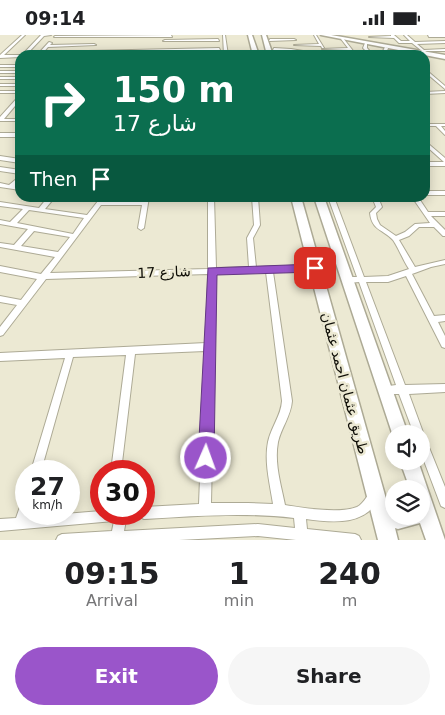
<!DOCTYPE html>
<html lang="en">
<head>
<meta charset="utf-8">
<style>
	:root { --surface:#fff; --page:#f6f6f6; --text:#202124; --muted:#757577; --accent:#9a55ca }
	body { margin:0; font-family:"DejaVu Sans","Noto Naskh Arabic",sans-serif; background:var(--page); color:var(--text); height:100vh; display:flex; flex-direction:column; font-size:19px; white-space:nowrap }
	* { box-sizing:border-box; margin:0 }
	p { font-size:16px; color:var(--muted) }
	.icon { flex:none; width:28px; height:28px; fill:none; stroke:currentColor; stroke-width:2; stroke-linecap:round; stroke-linejoin:round }
	.map { position:relative; height:505px; overflow:hidden }
	.sheet { display:flex; flex-direction:column; background:var(--surface); flex:1 }
	.sheet>* { flex:none }
	.guide { position:absolute; left:15px; top:15px; width:415px; height:152px; border-radius:15px; box-shadow:0 2px 12px #0003; background:#0b6e4f; color:#fff; overflow:hidden }
	.tools { position:absolute; left:385px; top:390px; display:grid; gap:10px }
	.tools a { display:grid; place-items:center; width:45px; height:45px; border-radius:50%; background:var(--surface); box-shadow:0 2px 12px #0003; font-size:25px }
	.speed { position:absolute; left:15px; top:425px; display:flex; gap:10px; font-size:25px; font-weight:700; text-align:center }
	.speed>* { display:grid; place-content:center; width:65px; height:65px; border-radius:50%; background:var(--surface); box-shadow:0 2px 12px #0003; line-height:1 }
	.speed small { font-size:12px; font-weight:400 }
	.speed .limit { border:8px solid #d22; background:#fff; color:#111 }
	.pin { position:absolute; display:grid; place-items:center; width:42px; height:42px; color:#fff; margin:-21px; border-radius:10px; box-shadow:0 2px 8px #0006 }
	.me { position:absolute; width:55px; margin:-28px; rotate:2deg; stroke-linejoin:round; filter:drop-shadow(0 0 4px #0008) }
	.turn { display:flex; align-items:center; gap:18px; height:105px; padding:0 15px; font-size:22px }
	.turn .icon { width:65px; height:65px; stroke-width:2.5 }
	.turn b { display:block; font-size:35px; line-height:42px }
	.then { display:flex; align-items:center; height:48px; padding:0 15px; background:#0003; gap:10px; font-size:19px }
	.eta { display:flex; justify-content:space-evenly; align-items:center; height:85px; text-align:center }
	.eta b { font-size:30px; font-weight:700; line-height:35px }
	.button { display:flex; gap:10px; margin-top:auto; padding:10px 15px }
	.button a { flex:1; height:58px; border-radius:30px; background:var(--accent); color:#fff; font-size:20px; font-weight:700; line-height:58px; text-align:center }
	.button a+a { background:var(--page); color:var(--text) }
	.status { display:flex; justify-content:space-between; align-items:center; height:35px; padding:0 25px; background:var(--surface); direction:ltr }
	.status svg { height:14px; fill:currentColor }
	.map>svg:first-child { display:block }
	.lines { fill:none; stroke-linecap:round; stroke-linejoin:round }
	.minor-casing { stroke:#adaa95; stroke-width:2 }
	.tertiary-casing { stroke:#adaa95; stroke-width:2 }
	.primary-casing { stroke:#adaa95; stroke-width:3 }
	.minor { fill:#fff; fill-rule:evenodd }
	.tertiary { fill:#fff; fill-rule:evenodd }
	.primary { fill:#fff; fill-rule:evenodd }
	.route { fill:#9a55ca; stroke:#643783 }
	.labels { text-anchor:middle; dominant-baseline:central; stroke-width:5; stroke-linejoin:round; paint-order:stroke }
	.street-label { font-size:14px; fill:#0e0d06; stroke:#ece9d3 }
</style>
</head>
<body>
<div class="status"><b>09:14</b><svg viewBox="0 0 49 12"><path d="M0 12V9h3v3zM5 12V6h3v6zM10 12V3h3v9zM15 12V0h3v12zM26 1h20v11H26zM47 4h2v5h-2z"/></svg></div>
<div class="map">
<svg width="445" height="505" viewBox="0 0 445 505">
	<rect width="100%" height="100%" fill="#ece9d3"/>
	<g class="lines">
		<g class="minor-casing">
			<path id="minor" d="M22,0H25L4,20H20V22L0,23V20Z
				M41,0H51L44,1L26,20H22Z
				M171,0L172,2H54L55,1Z
				M223,0H225L228,20H224Z
				M314,0H316L324,13H322L321,11L294,10L319,9Z
				M391,0H394L401,6H410L404,0H407L415,7L445,6V8L417,9L424,15L445,14V16H425L429,19L427,20L412,8H399L394,3L369,2L391,1Z
				M428,0H445V2H429Z
				M343,3L354,17H367L363,13L365,8H367V13L373,20L368,19L352,20L349,15L322,14L348,13L341,4Z
				M218,4L219,6H163L165,5Z
				M270,4H294L296,5L269,6Z
				M49,7L52,8L50,10L94,9L96,10L48,12L41,20H37Z
				M385,12L388,13L387,16L389,20H385L383,16Z
				M219,13L220,15L90,17L88,16Z
				M274,13L291,14L327,20L273,15Z
				M402,13H404L410,20H406Z
				M58,17H73L75,18L57,19Z
				M0,30H20V32H0Z
				M425,34L445,51V54L425,37Z
				M0,36H20V38H0Z
				M0,42H20V44H0Z
				M0,49H20V51H0Z
				M0,56H20V58H0Z
				M445,56V58L425,59V57Z
				M19,61H20V65L4,84H20V86H0V82Z
				M425,89H445V91H441L445,96V100L436,91H425Z
				M425,106L445,123V131H425V127H444L425,110Z
				M0,121L20,124V128L0,125Z
				M0,132L20,135V139L0,136Z
				M20,141V146L15,151H20V155L0,152V148L9,150Z
				M425,156H445V160H425Z
				M48,162H55L45,174L87,180L98,166L81,162H107L104,166H142L143,162H149L144,193L141,195L138,193L142,170H101L50,238L208,234V162H214L216,233L249,232L247,203L254,190L252,162H258L260,190L253,203L256,232L315,230L319,233L315,236L273,237L292,366C291,381 281,393 278,407C274,428 281,450 285,470C304,473 339,479 357,472C365,468 367,458 374,455L378,457L380,461C367,491 334,488 306,484L307,494L355,499L359,501L361,505H296L258,501L179,505H56L58,501L62,499L112,496L114,486L0,496V484L16,483L22,466L26,464V479H29L28,482L101,476V479H137L135,483L126,485L124,496L258,489L295,493L294,483C244,477 194,481 144,484L140,482L139,479H144V472L199,469L205,316L135,319L121,436H111L126,320L73,322L41,436H31L65,323L0,326V318L206,308L208,239L46,244L3,300L0,301V292L17,270L0,267V261L21,265L37,244L0,237V231L41,239L55,222L0,212V208L14,210L28,194L0,189V185L10,187L23,174L0,171V167L39,173ZM29,175L84,183L73,199L17,188ZM34,196L70,202L58,217L21,211ZM254,237H266L282,366C281,381 271,392 268,407C264,427 270,449 273,469L248,468H211L216,239Z
				M328,162H334L364,242L388,241L409,234C403,225 399,214 393,205C383,194 372,196 370,178L376,172L372,162H378L382,172L376,178L377,184L380,190L396,201L405,197L415,189L430,188L412,162H418L428,177H445V181H431L445,195V201H443L434,192H419L409,201L399,205L415,232L445,225V229L431,232L412,239L434,281L445,280V286L438,287L445,301V313L442,312L406,241L388,247H366L405,350L445,349V357L409,359L424,400L445,452V473L441,471L421,418V399H414L399,359H385L382,358L380,355L382,352L396,350L359,247L348,248L344,245L348,242H357Z"/>
		</g>
		<g class="tertiary-casing">
			<path id="tertiary" d="M0,98H20V102H0Z"/>
		</g>
		<g class="primary-casing">
			<path id="primary" d="M248,0H252L259,20H253Z
				M262,0H266L273,20H267Z
				M321,0H331L445,20V24Z
				M291,162H301L388,471L394,473V481H421V454H410L400,426H418L445,505H426L420,488L398,494L395,493L398,505H378Z
				M314,162H324L408,399H394V404Z"/>
		</g>
		<use href="#minor" class="minor"/>
		<use href="#tertiary" class="tertiary"/>
		<use href="#primary" class="primary"/>
	</g>
	<path class="route" d="M315,229L320,233L315,237L217,240L214,423L212,429L206,431L201,429L198,423L208,233Z"/>
	<g class="labels">
		<g class="street-label">
			<text transform="translate(164 237) rotate(-2)">شارع 17</text>
			<text transform="translate(345 348) rotate(75)">طريق عثمان احمد عثمان</text>
		</g>
	</g>
</svg>
<div class="tools">
<a><svg class="icon" aria-label="sound" viewBox="0 0 24 24"><path d="M4 9h4l5-4v14l-5-4H4zM17 9q2 3 0 6"/></svg></a>
<a><svg class="icon" aria-label="layers" viewBox="0 0 24 24"><path d="M12 4l9 5-9 5-9-5zM3 14l9 5 9-5"/></svg></a>
</div>
<div class="speed"><div>27<small>km/h</small></div><div class="limit">30</div></div>
<div class="pin" style="left:315px;top:233px;background:#d93025"><svg class="icon" aria-label="arrive" viewBox="0 0 24 24"><path d="M6 21V4h12l-3 4 3 4H6"/></svg></div>
<svg class="me" style="left:206px;top:423px" viewBox="-20 -20 40 40"><circle r="17" fill="#9a55ca" stroke="#fff" stroke-width="3"/><path d="M0-11L8 9 0 5-8 9z" fill="#fff"/></svg>
<div class="guide">
<div class="turn"><svg class="icon" aria-label="right" viewBox="0 0 24 24"><path d="M7 20v-9h11M14 6l5 5-5 5"/></svg><div><b>150 m</b>شارع 17</div></div>
<div class="then">Then<svg class="icon" aria-label="arrive" viewBox="0 0 24 24"><path d="M6 21V4h12l-3 4 3 4H6"/></svg></div>
</div>
</div>
<section class="sheet">
<div class="eta">
<div><b>09:15</b><p>Arrival</p></div>
<div><b>1</b><p>min</p></div>
<div><b>240</b><p>m</p></div>
</div>
<div class="button"><a>Exit</a><a>Share</a></div>
</section>
</body>
</html>
